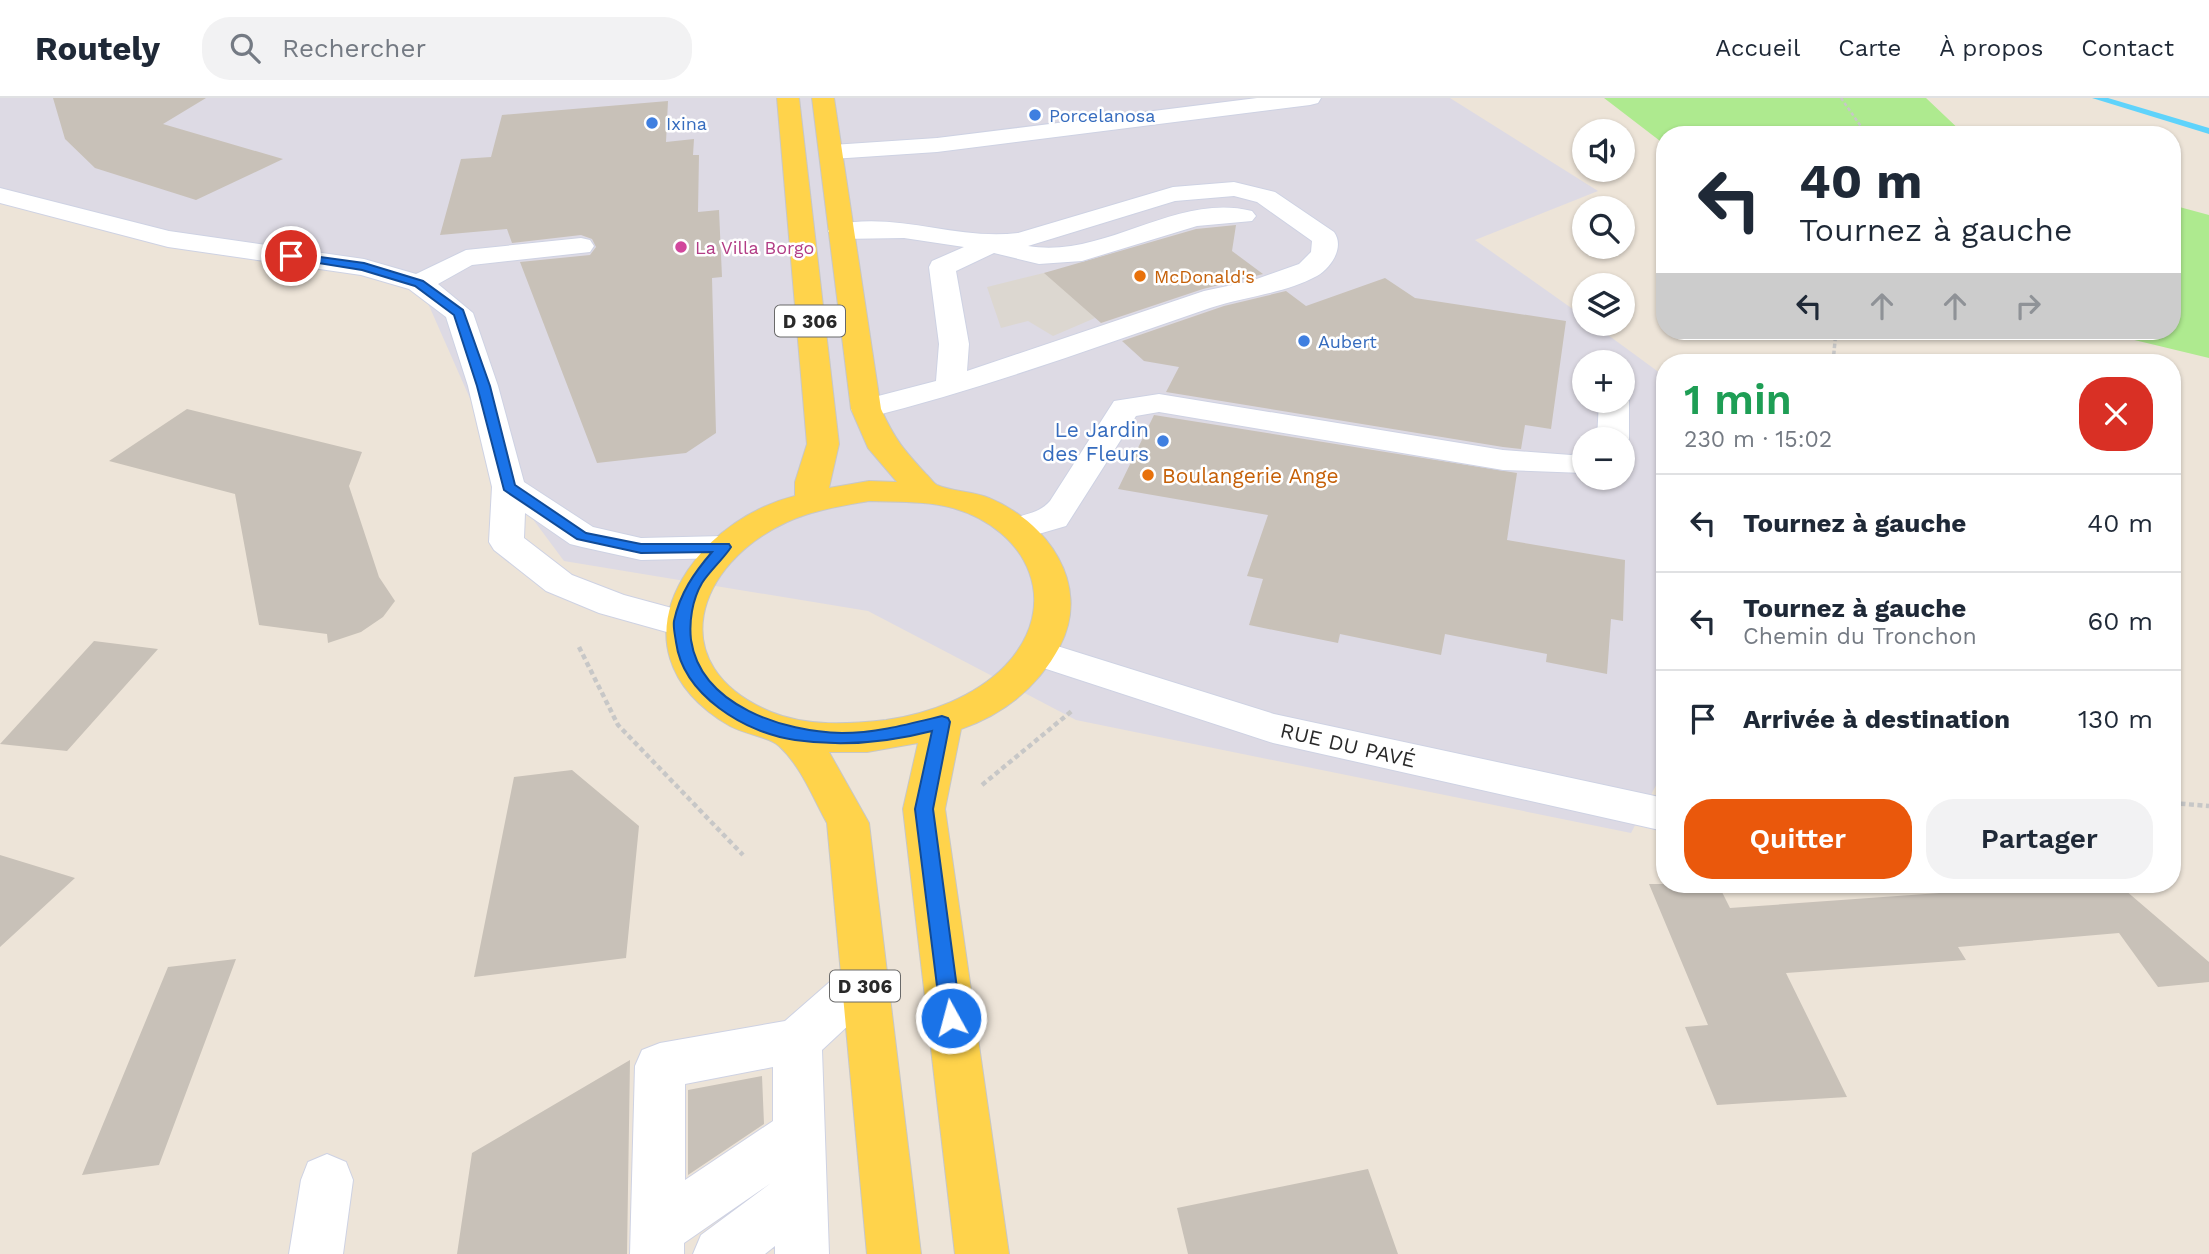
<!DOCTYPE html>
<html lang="fr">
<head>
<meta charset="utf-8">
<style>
	:root { --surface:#fff; --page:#f2f2f3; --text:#1f2937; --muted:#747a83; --line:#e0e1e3; --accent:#ea580c }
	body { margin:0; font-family:"Work Sans",sans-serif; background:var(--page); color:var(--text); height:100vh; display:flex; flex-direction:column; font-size:26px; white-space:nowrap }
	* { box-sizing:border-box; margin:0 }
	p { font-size:23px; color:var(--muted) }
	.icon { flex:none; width:38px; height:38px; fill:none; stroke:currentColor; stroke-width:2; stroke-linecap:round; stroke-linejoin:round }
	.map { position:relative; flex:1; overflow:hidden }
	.sheet { position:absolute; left:1656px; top:256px; width:525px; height:539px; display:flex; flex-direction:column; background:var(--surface); border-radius:28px; box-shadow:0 2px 5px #0004 }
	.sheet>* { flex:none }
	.hud { position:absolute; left:1656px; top:28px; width:525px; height:214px; border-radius:28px; box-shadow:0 2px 5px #0004; background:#fff; color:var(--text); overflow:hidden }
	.controls { position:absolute; left:1572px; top:21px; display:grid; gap:14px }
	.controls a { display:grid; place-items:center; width:63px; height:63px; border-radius:50%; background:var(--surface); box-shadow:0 2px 5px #0004; font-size:35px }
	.pin { position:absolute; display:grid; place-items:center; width:60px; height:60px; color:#fff; margin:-30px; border:4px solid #fff; border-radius:50%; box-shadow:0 2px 7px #0007 }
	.me { position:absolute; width:77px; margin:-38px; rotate:353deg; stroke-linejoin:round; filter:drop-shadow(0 0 5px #0008) }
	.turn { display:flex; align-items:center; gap:24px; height:147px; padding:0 28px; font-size:32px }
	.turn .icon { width:91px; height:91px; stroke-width:2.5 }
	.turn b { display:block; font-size:49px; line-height:60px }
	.lanes { display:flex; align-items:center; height:66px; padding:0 28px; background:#0003; justify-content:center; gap:35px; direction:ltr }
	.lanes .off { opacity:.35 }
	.round { display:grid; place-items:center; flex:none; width:74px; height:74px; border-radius:28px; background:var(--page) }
	.overview { display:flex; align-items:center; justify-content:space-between; height:119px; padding:0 28px }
	h1 { font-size:42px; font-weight:600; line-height:52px; color:#1e9e55 }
	.cta { display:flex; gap:14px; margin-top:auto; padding:14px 28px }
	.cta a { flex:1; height:80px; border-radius:28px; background:var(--accent); color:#fff; font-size:28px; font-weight:600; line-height:80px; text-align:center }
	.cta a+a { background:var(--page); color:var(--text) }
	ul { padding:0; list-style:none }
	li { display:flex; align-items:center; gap:21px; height:98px; padding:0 28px; border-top:2px solid var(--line) }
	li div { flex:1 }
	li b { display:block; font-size:26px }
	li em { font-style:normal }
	header { display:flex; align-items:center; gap:42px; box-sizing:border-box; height:98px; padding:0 35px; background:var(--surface); border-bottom:2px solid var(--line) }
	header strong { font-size:33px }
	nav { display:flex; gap:38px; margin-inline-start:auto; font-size:24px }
	.search { width:490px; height:63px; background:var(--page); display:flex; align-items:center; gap:18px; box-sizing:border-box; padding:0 24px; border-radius:28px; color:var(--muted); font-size:26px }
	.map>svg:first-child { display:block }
	.industrial { fill:#dddae4; fill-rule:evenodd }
	.green { fill:#aeea8f }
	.plaza { fill:#dcd7d0 }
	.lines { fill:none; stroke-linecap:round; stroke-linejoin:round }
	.stream { fill:#5fd3fb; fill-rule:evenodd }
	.building { fill:#c8c1b8 }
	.minor-casing { stroke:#ced2e3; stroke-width:2 }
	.major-casing { stroke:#c7c7c7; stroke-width:2 }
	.path-far2 { stroke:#c7c7c7; stroke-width:2.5; stroke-dasharray:3.5 2.5; stroke-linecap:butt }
	.path-far1 { stroke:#c7c7c7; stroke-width:3.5; stroke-dasharray:4.5 2.5; stroke-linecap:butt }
	.path { stroke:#c7c7c7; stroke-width:4.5; stroke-dasharray:5 3.5; stroke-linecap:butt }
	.minor { fill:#fff; fill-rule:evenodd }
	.major { fill:#ffd34b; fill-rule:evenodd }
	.route { fill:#1a73e8; stroke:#114b97; stroke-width:2 }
	.shop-dot { fill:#3f7fe0; stroke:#fff; stroke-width:2.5 }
	.hotel-dot { fill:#d1479c; stroke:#fff; stroke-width:2.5 }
	.food-dot { fill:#e8710a; stroke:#fff; stroke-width:2.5 }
	.labels { text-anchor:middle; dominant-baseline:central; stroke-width:5; stroke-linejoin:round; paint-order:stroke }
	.far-shop-label { font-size:18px; fill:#366cbe; stroke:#fff; text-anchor:start }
	.far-hotel-label { font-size:18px; fill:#b23c85; stroke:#fff; text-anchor:start }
	.far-food-label { font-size:18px; fill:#c56008; stroke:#fff; text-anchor:start }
	.shield { fill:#fff; stroke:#696969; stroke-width:2 }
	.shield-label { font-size:19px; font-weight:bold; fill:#292929 }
	.shop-label { font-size:21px; fill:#366cbe; stroke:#fff; text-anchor:end }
	.food-label { font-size:21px; fill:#c56008; stroke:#fff; text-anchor:start }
	.street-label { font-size:21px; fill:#292929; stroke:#fff }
</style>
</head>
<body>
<header>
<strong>Routely</strong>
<div class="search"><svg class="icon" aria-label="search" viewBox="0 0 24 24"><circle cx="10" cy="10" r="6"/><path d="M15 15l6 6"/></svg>Rechercher</div>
<nav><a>Accueil</a><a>Carte</a><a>À propos</a><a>Contact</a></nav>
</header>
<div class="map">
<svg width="2209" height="1156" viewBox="0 0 2209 1156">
	<rect width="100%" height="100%" fill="#ede4d8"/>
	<path class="industrial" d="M0,0H1450L1598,93L1475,142L1584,219V226H1593L1664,278V672L1631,735L1076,622L868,513L564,463L509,389L419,185L0,97ZM1584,264H1622V303H1584ZM1584,341H1622V380H1584Z"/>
	<path class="green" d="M1604,0H1926L1965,37H1664V46Z
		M2172,107L2209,117V260L2097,233H2172Z"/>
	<path class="plaza" d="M1052,173L1095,220L1053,238L1028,223L1001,230L987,189Z"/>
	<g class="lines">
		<path class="stream" d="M2092,0H2108L2209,30V36Z"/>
	</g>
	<path class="building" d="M53,0H206L163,26L283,61L196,102L95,70L65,41Z
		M668,3L666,44L694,41L693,57H699L698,114L719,112L722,179L712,180L716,335L686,355L597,365L520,164L590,157L596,149L592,141L581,137L512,145L507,131L440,137L461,61L491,59L502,17Z
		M1236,127L1232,153L1263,176L1203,191L1101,225L1044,175L1196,131Z
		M1385,180L1415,200L1566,223L1551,331L1525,327L1521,351L1503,349L1166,294L1179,269L1144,263L1122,243L1224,208L1286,193L1306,208Z
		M187,311L362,354L349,388L379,479L395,503L383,519L361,534L328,545L327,536L259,527L235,396L109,363Z
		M1154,317L1517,375L1507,442L1625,462L1623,523L1611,521L1607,576L1546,564L1547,556L1445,536L1441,557L1340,536L1338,545L1249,527L1263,481L1247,478L1268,417L1118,391Z
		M94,543L158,551L67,653L0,646Z
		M572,672L639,728L626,860L474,879L514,679Z
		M0,757L75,780L0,849Z
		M1649,786H1718L1730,810L2064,786H2118L2209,864V884L2158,889L2119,835L1958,849L1966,862L1786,875L1847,999L1717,1007L1685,929L1708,927Z
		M236,861L159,1067L82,1077L168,869Z
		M630,962L627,1156H457L472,1055Z
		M762,978L764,1026L688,1077V992Z
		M1368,1071L1398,1156H1188L1177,1110Z"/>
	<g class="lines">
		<g class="minor-casing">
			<path id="minor" d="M1257,0H1321L1318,5L1310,7L937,54L832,61L824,59L820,54L824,49L832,47L937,40Z
				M1234,84L1275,94L1334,134C1345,149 1331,170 1317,178C1284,196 1245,198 1210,210C1096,249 983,291 866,320L855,318L851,311L855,304L936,283L939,246L929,169L932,163L964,149L904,140L841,141L832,138L828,133L832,128C894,112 956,143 1018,135L1173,89ZM1234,98L1257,104L1312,143L1311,154L1299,166L1251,183L1204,193L967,273L969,246L956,173L994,155L1039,166L1082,163L1197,128L1252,123L1256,118L1252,113C1175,94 1106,161 1028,148L1175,103Z
				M0,90L169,133L364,161L416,176L466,152L581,140L590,142L594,148L590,154L472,167L438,186L473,215L498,288L524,384L593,429L641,440L724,438L736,441L741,449L736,457L724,460L641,462L582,449L570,446L525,415L524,440L572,477L624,497L694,516L700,525L694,534L681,538L599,515L546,493L494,452L489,444L492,389L468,288L446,219L409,191L361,177L168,149L0,105Z
				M1159,296L1503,352L1571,357L1584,353V375L1503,372L1159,314L1136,318L1066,428L1018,442L1006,439L1001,431C1012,414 1036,420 1050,403L1114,303Z
				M1622,296L1629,303V341L1622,348V341H1597L1599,303H1622Z
				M1038,542L1274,616L1664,700V733L1273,645L1025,564L1019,555L1025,546Z
				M865,862L882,868L889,882L882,896L822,952L829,1156H775V1148L765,1156H693L701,1137L771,1085L684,1145V1156H630L635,968L642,952L660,945L785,923L848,868ZM773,969V1023L685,1082V986Z
				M327,1056L346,1064L353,1082L343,1156H289L301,1082L308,1064Z"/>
		</g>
		<g class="major-casing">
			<path id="major" d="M777,0H799L839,346L829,390L869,383L897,384L868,350L851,311L812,0H834L881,311C895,342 904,352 926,376C930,379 933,385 937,387C953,394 973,393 989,400C1047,424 1092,486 1060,548C1038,589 1004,616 961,631L945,711L1009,1156H955L903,711L918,645L867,654H829L869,725L921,1156H867L827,725C813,700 801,668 779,648C770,639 744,636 730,628C668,592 646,535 688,472C713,435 752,409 795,398V384L807,346ZM869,403C897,404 927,403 953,410C1029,432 1063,507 1005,568C975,599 928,616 886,622C850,626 807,629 771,614C661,568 696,466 787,424C813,412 841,408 869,403Z"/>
		</g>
		<path class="path-far2" d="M1841,0L1867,37"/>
		<path class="path-far1" d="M1833,264L1836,233"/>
		<path class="path" d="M579,549L618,627L743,757
			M982,687L1073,612
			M2172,705L2209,708"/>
		<use href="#minor" class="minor"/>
		<use href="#major" class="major"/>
	</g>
	<path class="route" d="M291,155L364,165L423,183L463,212L490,288L515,387L586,435L641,446H729L731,449L729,452C721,463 709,474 702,485C692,502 689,524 691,542C701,608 784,634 842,635C876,635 909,626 942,618L948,620L950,624L933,711L961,920L958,926L951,929L944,926L941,920L915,711L932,633C886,645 843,649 795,642C745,635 683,597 676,544C675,537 673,529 674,523C680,495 694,475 712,454L641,455L577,441L504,392L477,288L454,217L415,188L362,172L287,160V156Z"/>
	<g class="shop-dot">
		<circle cx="1035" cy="17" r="7"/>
		<circle cx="652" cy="25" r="7"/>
		<circle cx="1304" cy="243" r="7"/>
		<circle cx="1163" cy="343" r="7"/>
	</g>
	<circle class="hotel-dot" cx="681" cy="149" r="7"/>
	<g class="food-dot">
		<circle cx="1140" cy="178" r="7"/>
		<circle cx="1148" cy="377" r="7"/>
	</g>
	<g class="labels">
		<g class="far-shop-label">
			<text x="1049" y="17">Porcelanosa</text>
			<text x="666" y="25">Ixina</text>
			<text x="1318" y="243">Aubert</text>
		</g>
		<g class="far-hotel-label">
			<text x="695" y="149">La Villa Borgo</text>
		</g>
		<g class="far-food-label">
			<text x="1154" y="178">McDonald's</text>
		</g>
		<g class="shield">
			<rect x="775" y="207.5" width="70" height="31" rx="5"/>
			<rect x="830" y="872.5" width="70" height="31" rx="5"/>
		</g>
		<g class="shield-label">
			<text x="810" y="223">D 306</text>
			<text x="865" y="888">D 306</text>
		</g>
		<g class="shop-label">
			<text x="1149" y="331">Le Jardin<tspan x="1149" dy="24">des Fleurs</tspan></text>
		</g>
		<g class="food-label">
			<text x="1162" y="377">Boulangerie Ange</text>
		</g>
		<g class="street-label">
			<text transform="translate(1348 647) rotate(13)">RUE DU PAVÉ</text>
		</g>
	</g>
</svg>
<div class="controls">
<a><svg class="icon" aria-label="sound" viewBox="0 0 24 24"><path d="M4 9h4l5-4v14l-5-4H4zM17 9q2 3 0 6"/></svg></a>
<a><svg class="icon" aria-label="search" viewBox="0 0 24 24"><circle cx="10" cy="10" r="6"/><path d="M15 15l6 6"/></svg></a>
<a><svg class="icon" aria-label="layers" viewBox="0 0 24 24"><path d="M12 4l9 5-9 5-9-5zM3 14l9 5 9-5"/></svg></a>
<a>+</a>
<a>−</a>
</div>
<div class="pin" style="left:291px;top:158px;background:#d93025"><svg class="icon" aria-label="arrive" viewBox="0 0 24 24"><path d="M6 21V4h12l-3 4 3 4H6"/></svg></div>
<svg class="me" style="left:951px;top:920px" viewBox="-20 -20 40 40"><circle r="17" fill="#1a73e8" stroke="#fff" stroke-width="3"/><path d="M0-11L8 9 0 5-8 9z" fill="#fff"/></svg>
<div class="hud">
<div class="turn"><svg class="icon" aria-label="left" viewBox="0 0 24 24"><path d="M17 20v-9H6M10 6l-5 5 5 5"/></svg><div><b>40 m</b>Tournez à gauche</div></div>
<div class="lanes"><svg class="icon" aria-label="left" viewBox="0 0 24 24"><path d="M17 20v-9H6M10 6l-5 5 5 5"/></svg><svg class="icon off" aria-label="ahead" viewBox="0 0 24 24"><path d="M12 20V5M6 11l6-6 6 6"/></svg><svg class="icon off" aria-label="ahead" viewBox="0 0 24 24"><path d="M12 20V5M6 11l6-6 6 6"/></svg><svg class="icon off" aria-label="right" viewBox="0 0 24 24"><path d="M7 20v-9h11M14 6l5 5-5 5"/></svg></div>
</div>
<section class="sheet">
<div class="overview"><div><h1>1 min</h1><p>230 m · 15:02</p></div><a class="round" style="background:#d93025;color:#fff"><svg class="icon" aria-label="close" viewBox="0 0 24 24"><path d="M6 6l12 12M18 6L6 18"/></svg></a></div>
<ul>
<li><svg class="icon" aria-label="left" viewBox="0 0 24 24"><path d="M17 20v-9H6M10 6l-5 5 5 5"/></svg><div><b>Tournez à gauche</b></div><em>40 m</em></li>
<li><svg class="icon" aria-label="left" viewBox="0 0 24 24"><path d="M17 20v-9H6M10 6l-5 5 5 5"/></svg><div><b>Tournez à gauche</b><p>Chemin du Tronchon</p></div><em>60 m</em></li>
<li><svg class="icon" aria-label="arrive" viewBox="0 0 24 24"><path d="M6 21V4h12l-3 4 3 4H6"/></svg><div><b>Arrivée à destination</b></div><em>130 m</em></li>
</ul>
<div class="cta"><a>Quitter</a><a>Partager</a></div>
</section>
</div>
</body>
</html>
